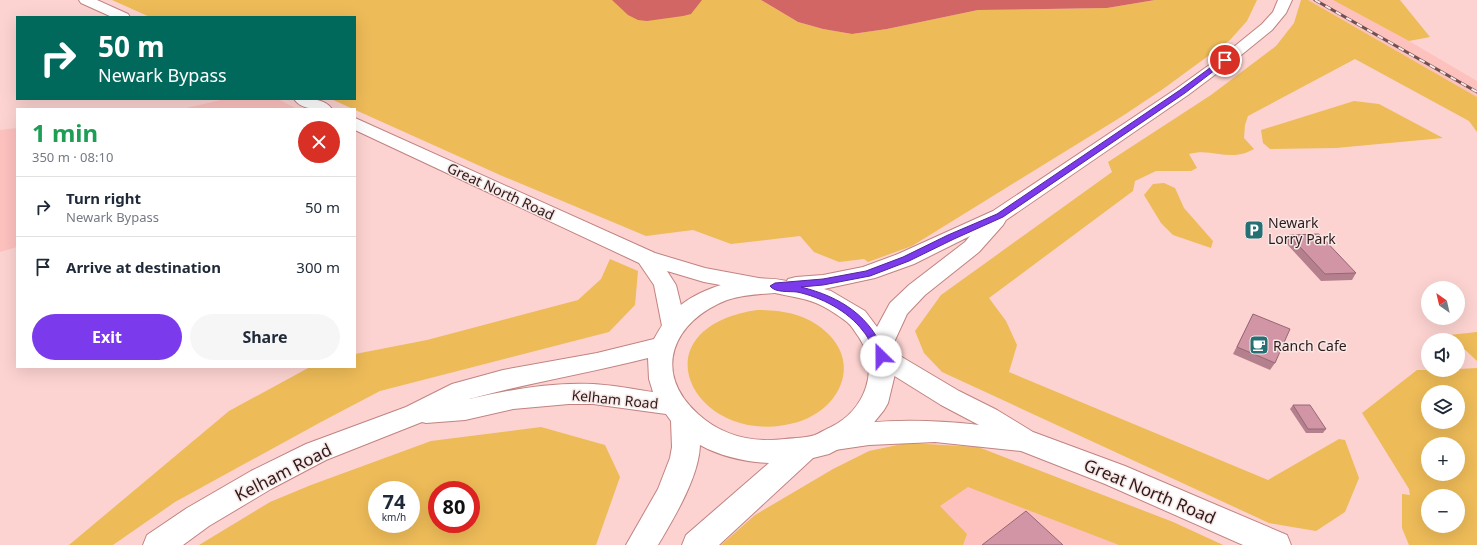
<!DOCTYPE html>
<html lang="en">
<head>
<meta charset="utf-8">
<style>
	:root { --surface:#fff; --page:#f6f6f7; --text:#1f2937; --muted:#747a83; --line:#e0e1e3; --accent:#7c3aed }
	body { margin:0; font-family:"Noto Sans",sans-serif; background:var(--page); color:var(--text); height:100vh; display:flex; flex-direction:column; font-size:15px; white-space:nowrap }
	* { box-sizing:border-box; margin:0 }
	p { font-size:13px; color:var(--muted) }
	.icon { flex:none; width:22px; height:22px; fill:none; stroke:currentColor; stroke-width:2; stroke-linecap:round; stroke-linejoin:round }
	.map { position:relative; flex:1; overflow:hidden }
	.drawer { position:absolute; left:16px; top:108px; width:340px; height:260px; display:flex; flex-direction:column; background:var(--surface); border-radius:0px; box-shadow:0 4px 16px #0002 }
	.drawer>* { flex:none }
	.hud { position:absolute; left:16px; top:16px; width:340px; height:84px; border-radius:0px; box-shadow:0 4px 16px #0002; background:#00695c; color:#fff; overflow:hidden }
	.needle { width:26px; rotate:326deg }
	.tools { position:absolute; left:1421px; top:281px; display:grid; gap:8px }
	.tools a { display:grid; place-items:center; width:44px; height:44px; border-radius:50%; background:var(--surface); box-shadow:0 4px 16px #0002; font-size:20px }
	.speed { position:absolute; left:368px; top:481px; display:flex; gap:8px; font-size:20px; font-weight:700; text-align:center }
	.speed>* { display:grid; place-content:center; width:52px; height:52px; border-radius:50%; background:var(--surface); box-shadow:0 4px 16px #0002; line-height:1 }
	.speed small { font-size:10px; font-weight:400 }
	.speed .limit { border:6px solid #d22; background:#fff; color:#111 }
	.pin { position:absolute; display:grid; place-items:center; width:34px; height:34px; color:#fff; margin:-17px; border:2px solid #fff; border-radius:50%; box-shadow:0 1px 4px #0007 }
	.me { position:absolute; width:44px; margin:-22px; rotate:337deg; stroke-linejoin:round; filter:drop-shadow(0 0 3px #0008) }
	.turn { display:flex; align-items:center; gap:14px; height:84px; padding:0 16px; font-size:18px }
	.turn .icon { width:52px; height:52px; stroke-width:2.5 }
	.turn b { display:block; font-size:28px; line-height:34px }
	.round { display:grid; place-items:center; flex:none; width:42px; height:42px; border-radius:21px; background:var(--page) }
	.headline { display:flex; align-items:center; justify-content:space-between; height:68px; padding:0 16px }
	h1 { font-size:24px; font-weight:700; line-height:30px; color:#1e9e55 }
	.primary-button { display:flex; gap:8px; margin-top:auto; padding:8px 16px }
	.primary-button a { flex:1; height:46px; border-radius:24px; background:var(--accent); color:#fff; font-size:16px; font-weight:700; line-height:46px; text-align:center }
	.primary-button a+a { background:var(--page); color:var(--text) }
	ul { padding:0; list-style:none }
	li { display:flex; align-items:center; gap:12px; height:60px; padding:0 16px; border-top:1px solid var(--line) }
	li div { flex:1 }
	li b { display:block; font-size:15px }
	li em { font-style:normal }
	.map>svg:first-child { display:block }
	.built { fill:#fdc1be }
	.green { fill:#edbb58; fill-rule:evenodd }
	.water { fill:#d16665 }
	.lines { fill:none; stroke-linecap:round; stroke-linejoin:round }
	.secondary-casing { stroke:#c08380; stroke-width:2 }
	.primary-casing { stroke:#c08380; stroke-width:2 }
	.trunk-casing { stroke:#c08380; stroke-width:2 }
	.secondary { fill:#fff; fill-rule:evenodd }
	.primary { fill:#fff; fill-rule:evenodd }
	.trunk { fill:#fff; fill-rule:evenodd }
	.rail-casing { stroke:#6e5150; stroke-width:3 }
	.rail { stroke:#f6e8e7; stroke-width:2; stroke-dasharray:6; stroke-linecap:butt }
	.wall { fill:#b5808e }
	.building { fill:#d295a5; stroke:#936874 }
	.route { fill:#7c3aed; stroke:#51269a }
	.labels { text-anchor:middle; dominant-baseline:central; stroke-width:3; stroke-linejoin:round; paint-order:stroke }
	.street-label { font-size:14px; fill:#301818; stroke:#f6e8e7 }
	.poi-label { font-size:14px; fill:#301818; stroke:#f6e8e7; text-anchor:start }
	.near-street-label { font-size:17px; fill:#301818; stroke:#f6e8e7 }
</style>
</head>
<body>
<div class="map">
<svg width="1477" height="545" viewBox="0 0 1477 545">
	<rect width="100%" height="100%" fill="#fcd3d1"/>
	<path class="built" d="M1308,0H1333L1409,41L1477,81V97Z
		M225,99H278L297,109H182Z
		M17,128V247L0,252V130Z
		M907,443L978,447L1173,522L1223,545H930Z"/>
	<path class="green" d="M112,0H761L798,22L823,29L852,34L887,29L978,10L1107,8L1155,0H1257L1247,21L1230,40L1163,89L1121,117L912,246L868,262L864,259L839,262L814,252L800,236L731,244L693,230L646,236L500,175L331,99H355V17H150Z
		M1301,0H1308L1477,97V132L1469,121L1355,59L1248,116L1245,125L1244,138L1254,149C1230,163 1212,147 1189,154L1197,168L1191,171H1156L1135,181L1133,191L989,298L1006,321L1017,345L1009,372L1268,480L1339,439L1345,440L1359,478L1345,512L1316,531L1269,523L942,372L924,353L915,331L941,295L1112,172L1108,162L1211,95L1276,46L1294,23Z
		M1333,0H1400L1430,37L1409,41Z
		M1354,101L1379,104L1443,138L1336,148L1270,149L1263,143L1261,130Z
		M1164,183L1175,188L1184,208L1213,241L1211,248L1173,235L1161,223L1144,195L1153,184Z
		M610,259L638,271L635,305L609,332L380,391L321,422L175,502L113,545H69L229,411L310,367H355V354L427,340L578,300L601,279Z
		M757,310C782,310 806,314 825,331C862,363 840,409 798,422C696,452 631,329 757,310Z
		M1477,332V361L1458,343V340H1454L1449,335Z
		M1477,368V545H1409L1402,528V494L1410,495L1409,489L1362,413L1417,370H1458V369ZM1428,392H1458V422H1428ZM1428,444H1458V474H1428ZM1428,496H1458V526H1428Z
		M541,427L605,445L620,477L596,545H199L270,502L311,485L431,441ZM377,490H411V524H377ZM437,490H471V524H437Z
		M907,443L978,447L1173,522L1223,545H1119L968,487L940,506L967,534L963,545H721L755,515L833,469L869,451Z"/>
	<path class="water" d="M612,0H702L691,14L683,16L647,21L638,20L628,15Z
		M761,0H1155L1107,8L978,10L887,29L852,34L823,29L798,22Z"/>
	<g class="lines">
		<g class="secondary-casing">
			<path id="secondary" d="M881,347L890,350L959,391L997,410L1033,432L1125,466L1287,535L1291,545H1243L1105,484L1021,451L935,442L869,445L835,450L825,447L821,439L825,431C869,417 934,420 979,425L941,405L872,362L869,356L872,350Z"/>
		</g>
		<g class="primary-casing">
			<path id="primary" d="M79,0H97L128,14L130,17H112L81,3Z
				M294,99C307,99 324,97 332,109C320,109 302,111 294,99Z
				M355,118L655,253L705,268L764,279L772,281L775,286L772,291L764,293L704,282L667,271L676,285L686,326L682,332L674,334L666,332L662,326L654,285L639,263L355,130Z"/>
		</g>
		<g class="trunk-casing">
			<path id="trunk" d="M1278,0H1292L1286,13L1272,30L1240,56L1188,95L1006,220L1003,225L979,252L925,295L907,314L890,351L895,374L888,403L884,410L863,436L829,454L813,458L719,545H682L686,535L769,463C745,462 720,456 700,445C699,477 674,518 658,545H626L658,489L670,458L672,447L671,421L666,414L593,404H569L513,409L465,420L426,423L422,422L326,460L271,489L209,526L183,545H143L147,535L187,508L251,471L306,444L406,407L452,384L503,370L597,353L654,339C660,328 666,318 676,309C703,285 752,273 787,281L788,279L796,277L823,275L863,267L898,254L993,211L1176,89L1230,50L1262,24L1273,12ZM970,236L965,242L909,285L890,303L877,327L865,311L831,291L824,289L875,278L914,264ZM775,293C788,296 804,298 816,303C826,307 838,315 847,322C852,326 855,332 858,336C881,369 865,410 831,427C826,429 820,433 815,435C806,438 794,438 785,439C753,443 722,436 698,414C651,372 673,321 727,300C742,295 759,294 775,293ZM648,358L649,379L653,392C633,389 613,385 593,384C551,382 509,390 469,399C528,383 589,373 648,358Z"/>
		</g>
		<use href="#secondary" class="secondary"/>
		<use href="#primary" class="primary"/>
		<use href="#trunk" class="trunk"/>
		<g class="rail-casing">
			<path id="rail" d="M1315,0L1477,92"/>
		</g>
		<use href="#rail" class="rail"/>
	</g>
	<path class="wall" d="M1289,235L1356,273L1352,280L1321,281L1285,242Z
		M1253,314L1275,363L1270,370L1233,354Z
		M1293,405L1326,429L1323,433H1306L1290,409Z"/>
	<path class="building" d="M1319,234L1356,273L1325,274L1289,235Z
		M1253,314L1290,329L1275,363L1237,347Z
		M1293,405H1310L1326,429H1308Z
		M1026,511L1063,545H982Z"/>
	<path class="route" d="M1222,59L1228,60L1185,93L1003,217L954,239L909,261L870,276L823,285L801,287C841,297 871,316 886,356L885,358H877C872,349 870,339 863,331C848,311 821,297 797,292C789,291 775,293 770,286L775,283L823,279L866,271L903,257L948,235L997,214L1180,90Z"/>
	<defs>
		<g id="parking-square" transform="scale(1)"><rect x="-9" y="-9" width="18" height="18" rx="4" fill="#257075" stroke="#f6e8e7"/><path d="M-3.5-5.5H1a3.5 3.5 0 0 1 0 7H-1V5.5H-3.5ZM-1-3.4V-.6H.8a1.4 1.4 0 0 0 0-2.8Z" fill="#fff"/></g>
		<g id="cafe-square" transform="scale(1)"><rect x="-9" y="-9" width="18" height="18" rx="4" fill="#257075" stroke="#f6e8e7"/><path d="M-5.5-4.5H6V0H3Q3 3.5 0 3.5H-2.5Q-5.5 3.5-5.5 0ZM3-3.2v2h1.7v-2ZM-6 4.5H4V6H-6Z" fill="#fff"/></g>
	</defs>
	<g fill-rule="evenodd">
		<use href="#parking-square" x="1254" y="230"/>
		<use href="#cafe-square" x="1259" y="345"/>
	</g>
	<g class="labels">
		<g class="street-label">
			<text transform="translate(501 191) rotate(25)">Great North Road</text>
			<text transform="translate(615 399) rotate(6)">Kelham Road</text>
		</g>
		<g class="poi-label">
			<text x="1268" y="222">Newark<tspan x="1268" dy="16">Lorry Park</tspan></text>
			<text x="1273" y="345">Ranch Cafe</text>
		</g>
		<g class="near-street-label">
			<text transform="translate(283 472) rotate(-27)">Kelham Road</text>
			<text transform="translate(1150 491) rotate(23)">Great North Road</text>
		</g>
	</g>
</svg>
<div class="tools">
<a><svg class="needle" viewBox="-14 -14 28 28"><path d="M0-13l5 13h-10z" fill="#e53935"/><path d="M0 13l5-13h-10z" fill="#747a83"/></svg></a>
<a><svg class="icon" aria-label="sound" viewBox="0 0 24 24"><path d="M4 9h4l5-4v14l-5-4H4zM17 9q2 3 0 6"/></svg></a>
<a><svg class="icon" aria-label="layers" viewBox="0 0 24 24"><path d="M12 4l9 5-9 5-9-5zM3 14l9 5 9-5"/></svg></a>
<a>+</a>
<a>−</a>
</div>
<div class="speed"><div>74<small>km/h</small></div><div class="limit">80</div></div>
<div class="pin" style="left:1225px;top:60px;background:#d93025"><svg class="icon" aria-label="arrive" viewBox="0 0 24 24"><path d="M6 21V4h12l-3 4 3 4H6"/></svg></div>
<svg class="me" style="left:881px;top:356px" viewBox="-20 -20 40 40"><circle r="19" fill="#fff"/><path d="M0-13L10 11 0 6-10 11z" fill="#7c3aed"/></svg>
<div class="hud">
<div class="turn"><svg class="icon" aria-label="right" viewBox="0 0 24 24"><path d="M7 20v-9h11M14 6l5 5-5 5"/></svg><div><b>50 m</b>Newark Bypass</div></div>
</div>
<section class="drawer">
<div class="headline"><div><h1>1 min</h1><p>350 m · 08:10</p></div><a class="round" style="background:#d93025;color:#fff"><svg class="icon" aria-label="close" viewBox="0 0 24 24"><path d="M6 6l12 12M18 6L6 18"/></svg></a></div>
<ul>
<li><svg class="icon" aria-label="right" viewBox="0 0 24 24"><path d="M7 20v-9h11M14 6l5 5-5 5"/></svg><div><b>Turn right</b><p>Newark Bypass</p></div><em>50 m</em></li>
<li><svg class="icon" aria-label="arrive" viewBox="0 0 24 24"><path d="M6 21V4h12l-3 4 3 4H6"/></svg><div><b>Arrive at destination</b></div><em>300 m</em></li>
</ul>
<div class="primary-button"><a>Exit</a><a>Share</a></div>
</section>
</div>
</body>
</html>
